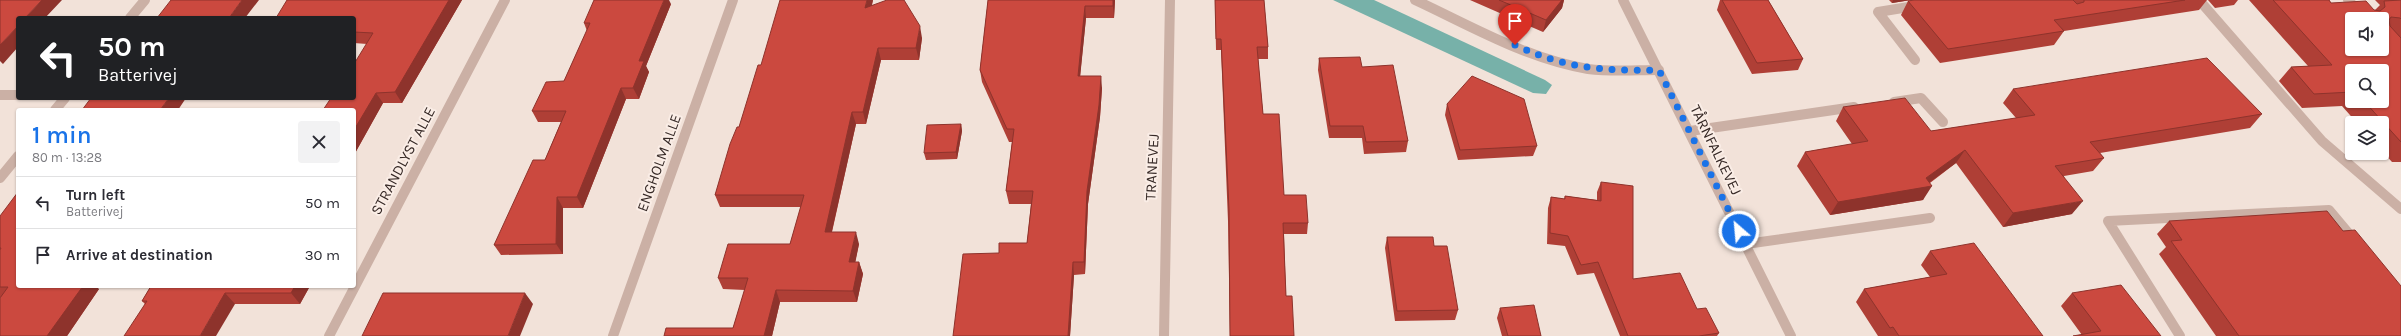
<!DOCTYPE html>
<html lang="en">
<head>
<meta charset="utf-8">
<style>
	:root { --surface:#fff; --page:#f2f2f3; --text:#2b2b33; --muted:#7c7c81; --line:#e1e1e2; --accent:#1a73e8 }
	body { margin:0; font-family:Karla,sans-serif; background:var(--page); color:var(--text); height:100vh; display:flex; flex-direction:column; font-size:15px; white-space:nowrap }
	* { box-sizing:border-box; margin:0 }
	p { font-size:13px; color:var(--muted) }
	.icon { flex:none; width:22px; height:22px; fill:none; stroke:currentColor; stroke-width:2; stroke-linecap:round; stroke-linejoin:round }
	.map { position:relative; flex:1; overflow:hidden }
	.details { position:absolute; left:16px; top:108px; width:340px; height:180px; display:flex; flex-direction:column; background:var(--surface); border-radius:4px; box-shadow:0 1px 3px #0004 }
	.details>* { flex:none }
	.banner { position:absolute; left:16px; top:16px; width:340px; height:84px; border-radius:4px; box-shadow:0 1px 3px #0004; background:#202124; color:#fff; overflow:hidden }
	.controls { position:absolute; left:2345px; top:12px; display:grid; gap:8px }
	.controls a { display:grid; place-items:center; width:44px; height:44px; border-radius:4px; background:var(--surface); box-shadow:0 1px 3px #0004; font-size:20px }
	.pin { position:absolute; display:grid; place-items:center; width:34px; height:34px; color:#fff; margin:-41px -17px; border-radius:50% 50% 50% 0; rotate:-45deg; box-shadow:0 0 4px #0007 }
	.pin .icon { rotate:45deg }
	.me { position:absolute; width:44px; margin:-22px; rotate:333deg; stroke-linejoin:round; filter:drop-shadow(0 0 3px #0008) }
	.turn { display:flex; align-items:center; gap:14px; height:84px; padding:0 16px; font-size:18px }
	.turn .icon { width:52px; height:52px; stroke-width:2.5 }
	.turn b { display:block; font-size:28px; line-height:34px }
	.round { display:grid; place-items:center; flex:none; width:42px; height:42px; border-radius:4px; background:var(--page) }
	.head { display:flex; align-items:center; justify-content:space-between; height:68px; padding:0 16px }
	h1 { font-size:24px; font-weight:600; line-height:30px; color:var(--accent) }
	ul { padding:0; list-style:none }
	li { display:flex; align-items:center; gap:12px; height:52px; padding:0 16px; border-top:1px solid var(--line) }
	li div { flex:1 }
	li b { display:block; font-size:15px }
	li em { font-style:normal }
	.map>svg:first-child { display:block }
	.water { fill:#77b1a9 }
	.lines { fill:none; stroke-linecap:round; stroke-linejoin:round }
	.service { stroke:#cbb0a5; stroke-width:10 }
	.minor { stroke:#cbb0a5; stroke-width:10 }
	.tertiary { stroke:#cbb0a5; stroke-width:10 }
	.wall { fill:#af3f36; fill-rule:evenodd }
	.shaded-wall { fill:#8e332c }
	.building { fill:#cb493f; stroke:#8e332c; fill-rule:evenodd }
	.route { stroke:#1a73e8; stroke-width:7; stroke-dasharray:0 12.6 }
	.labels { text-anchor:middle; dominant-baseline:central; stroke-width:4; stroke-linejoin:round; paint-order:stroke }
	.street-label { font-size:15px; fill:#362926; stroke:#faede6 }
</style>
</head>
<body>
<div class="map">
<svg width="2401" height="336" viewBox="0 0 2401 336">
	<rect width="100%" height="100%" fill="#f2e2d9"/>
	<path class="water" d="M1333,0H1374L1545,80L1552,85L1546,94L1533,93Z"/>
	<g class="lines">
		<path class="service" d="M2199,0L2322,141L2401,209
			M2348,0L2366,19
			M1915,60L1878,12L1933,3L1930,0
			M1894,102L1921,98L1943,122
			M1690,131L1854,107
			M1746,244L1930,218
			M2180,336L2108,221L2329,210L2355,241"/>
		<path class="minor" d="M1415,0C1471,26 1527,59 1588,69C1612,72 1636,70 1659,70
			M130,18L145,0
			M0,95H18
			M55,110L65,98
			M0,178L18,156
			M329,336L505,0
			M613,336L733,0
			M1164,336L1170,0"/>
		<path class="tertiary" d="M1623,0L1791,336"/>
	</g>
	<path class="wall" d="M287,0H462L402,103H383L354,155V98L367,44L354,43V18Z
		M873,0L872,5L922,38L919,60H881L866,124H856L832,232L859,244L855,262H859L863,274L857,302H780L772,336H664L733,328L745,290L723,289L718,278L790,244L801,207H720L715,195L761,65Z
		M988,0H1115L1114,18H1086L1080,76L1102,88L1100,117L1088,204L1085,274L1074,275L1070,336H953L999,253L1027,243L1031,204H1009L1006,191L1012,142H1009L982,82L980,70Z
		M1215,0H1264L1268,47V59H1258L1263,114L1284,195L1308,223L1307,234H1284L1286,296L1294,336H1230L1228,221L1221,50H1216Z
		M1470,0H1564L1562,8L1543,32Z
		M1720,0H1768L1803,59L1798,70L1752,74L1717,10Z
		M1889,0H1911L1892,3Z
		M1914,0H2207L2199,10L2064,31L2054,45L1940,63L1901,15L1908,1Z
		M2208,0H2238L2234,5L2215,8Z
		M2249,0H2329L2331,3L2375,10L2380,5L2375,0H2401V162H2392L2382,151V123H2357L2342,106L2302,108L2279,81L2291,67L2308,66ZM2352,71L2382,101H2352Z
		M671,4L646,66L649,72L639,99H626L583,208H563V254L501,255L494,245L545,160L561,122H538L532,111L564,81L587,31L584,23Z
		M1319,58L1362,67L1408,141L1406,152L1364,154L1362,138H1329L1318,70Z
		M2013,89L2262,114L2250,128L2100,153L2104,158L2093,171L2064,176L2072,214L2003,227L1956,163L1930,183L1923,200L1830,215L1797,166L1805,152L1852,144L1836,121L1843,107L1931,131L2016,118L2003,103Z
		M1447,104L1537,146L1533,156L1458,160L1445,115Z
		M961,124L962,131L957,159L926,160L924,153Z
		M1601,182L1633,279L1697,309L1719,333L1717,336H1620L1594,273L1577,275L1565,246L1547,244L1548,208L1551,197L1564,199L1565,196L1597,200V192Z
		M0,216L18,286L99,289L67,336H0L1,297H0Z
		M2169,221L2343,231L2401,336H2216L2159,254L2166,247L2157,234Z
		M1387,237L1434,246L1458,310L1455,320L1395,321L1385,248Z
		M1930,251L2043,336H1878L1856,302L1864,289L1930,277L1921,265Z
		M151,286H310L300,304H145L142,301Z
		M2072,293L2161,336L2082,335L2061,306Z
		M1500,308L1541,336H1502L1497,318Z"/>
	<path class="shaded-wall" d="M42,0H62L45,18H25Z
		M242,0H259L245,18H229Z
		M449,0H462L402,103L395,92Z
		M664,0H669L671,4L646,66L649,72L639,99L633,88L639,61Z
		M867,0H873L868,20L865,8Z
		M1113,0H1115L1114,18L1113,6Z
		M1562,0H1564L1562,8L1543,32L1546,20Z
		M1893,0H1911L1892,3Z
		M1085,6L1086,18L1079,88L1078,76Z
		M18,26V47L3,64L0,61V45Z
		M920,26L922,38L919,60L916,48Z
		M878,48L881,60L866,124L863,112Z
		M1101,76L1102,88L1100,117L1088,204L1085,274L1084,262L1087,191Z
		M621,88L626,99L583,208L577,197Z
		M376,93L383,103L354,155V130Z
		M169,98H186L178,110H160Z
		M852,112L856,124L829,244L825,232Z
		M961,124L962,131L957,159L956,152Z
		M1965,150L1956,163L1923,187L1932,186L1923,200L1830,215L1838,202L1926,178Z
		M557,197L563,208V254L556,244Z
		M2083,201L2072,214L2003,227L2013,213Z
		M856,232L859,244L853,274L849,262Z
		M859,262L863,274L857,302L853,291Z
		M1073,262L1074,275L1070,336H1068Z
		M83,286H96L99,289L67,336H47Z
		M295,286H310L300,304L291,293Z
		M776,290L780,302L772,336H764Z
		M225,293L235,304L216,336H200Z
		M525,293L533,304L520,336H508Z"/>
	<path class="building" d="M0,0H42L25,18H18V26L0,45Z
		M171,0H242L229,18H157Z
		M287,0H449L395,92L376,93L354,130V110H323L331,98H354V64L373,33L354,32V18H276Z
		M594,0H664L639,61H644L633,88H621L577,197H557L556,244L494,245L533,160H545L566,111H532L546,82L564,81L590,23H584Z
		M780,0H867L865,8L887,0H904L920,26L916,48H878L863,112H852L825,232H856L849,262H859L853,291L776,290L764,336H664L666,328H733L748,278H718L728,244H790L804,195H715L730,144L737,127H739L758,65H761Z
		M988,0H1113V6H1085L1078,76H1101L1099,105L1087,191L1084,262H1073L1068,336H953L963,254L999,253V243H1027L1033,191H1006L1014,129H1007L980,70Z
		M1215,0H1264L1268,47H1257L1263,114H1279L1284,195H1306L1308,223H1283L1286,296H1292L1294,336H1230L1229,210L1221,39H1216Z
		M1499,0H1562L1546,20Z
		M1722,0H1768L1803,59L1757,63Z
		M1914,0H2073L2077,4L2084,2V0H2185L2054,20L2064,31L1948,49L1908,1Z
		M2273,0H2329L2331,3L2366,1L2374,10L2380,11L2385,7L2384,1L2401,0V19L2400,18L2391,17L2389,20L2390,26L2401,38V142L2364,101H2382V71H2352V92L2314,94L2291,67L2332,65ZM2352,19H2382V49H2352Z
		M1360,57L1362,67L1393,65L1408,141L1366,142L1363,126H1330L1319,58Z
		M2207,58L2262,114L2090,142L2104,158L2055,166L2083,201L2013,213L1965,150L1926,178L1932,186L1838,202L1805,152L1868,141L1843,107L1905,98L1931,131L2035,115L2013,89Z
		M1472,76L1524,99L1537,146L1460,150L1447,104Z
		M91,98H169L160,110H82Z
		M961,124L956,152L924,153L927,125Z
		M1601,182L1633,186V279L1680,273L1697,309L1706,308L1719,333L1699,336H1628L1598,262L1581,265L1568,236L1550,233L1551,197L1565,199V196L1601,201Z
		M18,192V286H83L47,336H0V298L8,287H0V250L1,248H0V216Z
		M2327,211L2343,231L2355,230L2401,286V336H2239L2171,241L2182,240L2169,221Z
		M1387,237H1433L1434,246H1447L1458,310L1397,311Z
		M1974,243L2043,336H1899L1893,327L1890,328L1864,289L1947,274L1930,251Z
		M2121,285L2161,336H2073L2101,331L2072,293Z
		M151,286H295L291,293H225L200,336H124L147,301H142Z
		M383,293H525L508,336H362Z
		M1534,305L1541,336H1508L1500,308Z"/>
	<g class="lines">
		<path class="route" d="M1515,45C1567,69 1603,71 1659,70L1739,231"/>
	</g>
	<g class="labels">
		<g class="street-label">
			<text transform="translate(1716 150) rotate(64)">TÅRNFALKEVEJ</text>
			<text transform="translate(403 161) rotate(-62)">STRANDLYST ALLE</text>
			<text transform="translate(659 163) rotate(-70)">ENGHOLM ALLE</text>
			<text transform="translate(1152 167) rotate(-87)">TRANEVEJ</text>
		</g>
	</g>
</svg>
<div class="controls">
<a><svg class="icon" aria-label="sound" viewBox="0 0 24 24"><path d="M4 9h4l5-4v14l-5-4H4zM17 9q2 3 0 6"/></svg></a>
<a><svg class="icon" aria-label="search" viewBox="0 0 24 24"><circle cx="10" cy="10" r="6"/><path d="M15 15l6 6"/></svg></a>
<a><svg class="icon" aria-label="layers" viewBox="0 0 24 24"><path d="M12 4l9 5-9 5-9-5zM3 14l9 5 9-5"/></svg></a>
</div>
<div class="pin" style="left:1515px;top:45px;background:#d93025"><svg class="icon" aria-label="arrive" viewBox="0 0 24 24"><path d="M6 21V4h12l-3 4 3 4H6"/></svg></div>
<svg class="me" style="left:1739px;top:231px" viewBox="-20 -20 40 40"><circle r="17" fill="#1a73e8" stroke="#fff" stroke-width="3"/><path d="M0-11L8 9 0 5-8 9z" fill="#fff"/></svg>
<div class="banner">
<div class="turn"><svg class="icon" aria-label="left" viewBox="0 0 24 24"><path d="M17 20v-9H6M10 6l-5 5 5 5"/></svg><div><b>50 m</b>Batterivej</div></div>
</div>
<section class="details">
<div class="head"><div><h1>1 min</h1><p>80 m · 13:28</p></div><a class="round"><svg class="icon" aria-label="close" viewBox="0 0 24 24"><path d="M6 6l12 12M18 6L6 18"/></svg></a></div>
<ul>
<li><svg class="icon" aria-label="left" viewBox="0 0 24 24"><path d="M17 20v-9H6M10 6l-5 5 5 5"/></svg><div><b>Turn left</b><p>Batterivej</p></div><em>50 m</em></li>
<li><svg class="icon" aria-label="arrive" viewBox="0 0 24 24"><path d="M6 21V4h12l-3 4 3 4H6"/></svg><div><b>Arrive at destination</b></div><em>30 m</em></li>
</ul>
</section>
</div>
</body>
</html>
